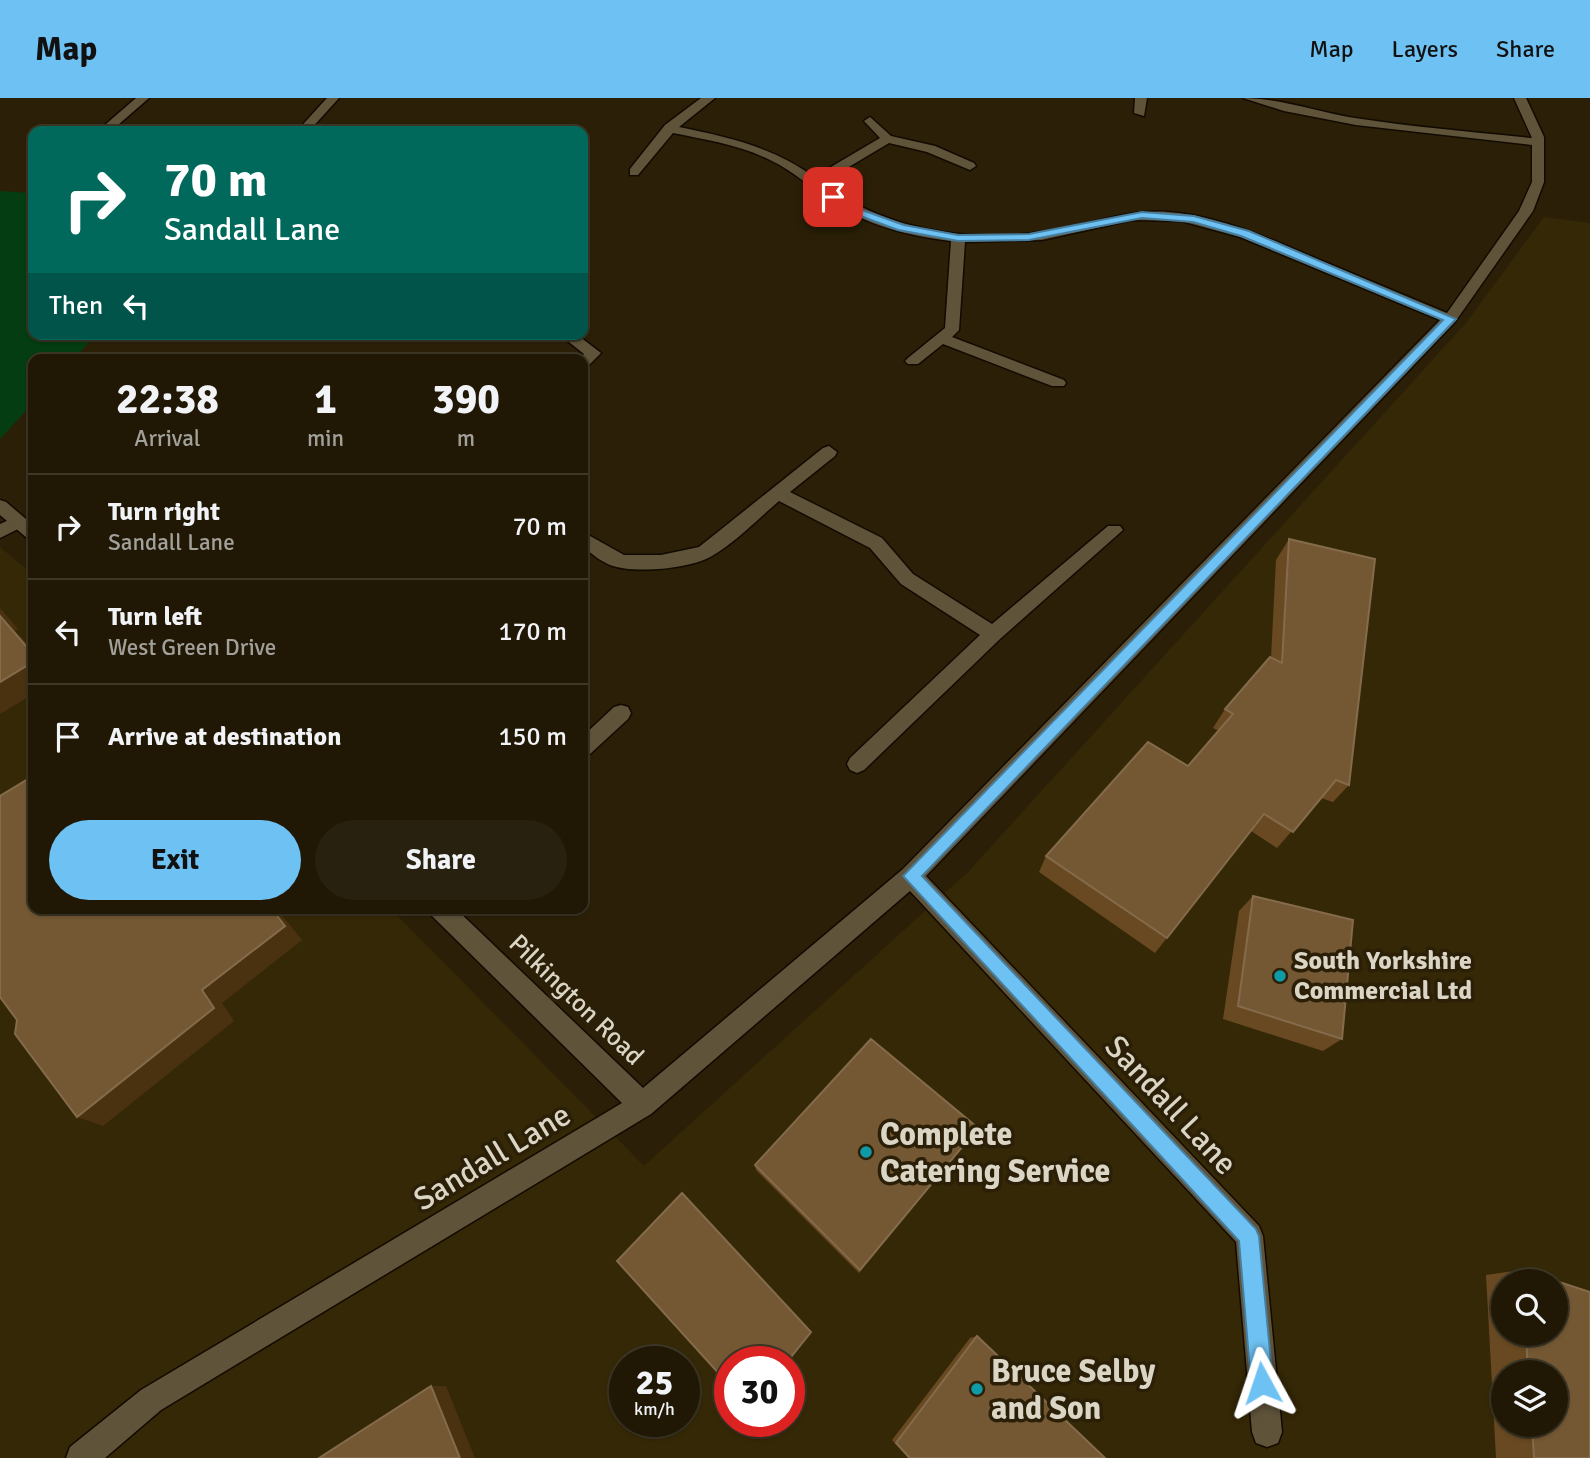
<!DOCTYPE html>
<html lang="en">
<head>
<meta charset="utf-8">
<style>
	:root { --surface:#201805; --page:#28210f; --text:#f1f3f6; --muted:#a2a09a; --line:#3d3727; --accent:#6ec2f3 }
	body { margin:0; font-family:Signika,sans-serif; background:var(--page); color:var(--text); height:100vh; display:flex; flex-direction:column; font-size:26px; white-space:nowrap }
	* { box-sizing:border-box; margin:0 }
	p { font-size:23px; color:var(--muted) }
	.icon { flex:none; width:38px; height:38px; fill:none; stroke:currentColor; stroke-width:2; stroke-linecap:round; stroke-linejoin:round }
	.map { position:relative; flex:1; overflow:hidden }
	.sheet { position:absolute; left:28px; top:256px; width:560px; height:560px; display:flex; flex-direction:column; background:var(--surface); border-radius:14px; box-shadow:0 2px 5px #0004,0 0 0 2px var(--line) }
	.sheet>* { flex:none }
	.banner { position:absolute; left:28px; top:28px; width:560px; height:214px; border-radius:14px; box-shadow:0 2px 5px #0004,0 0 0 2px var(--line); background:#00695c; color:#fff; overflow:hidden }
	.buttons { position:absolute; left:1491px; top:1171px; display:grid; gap:14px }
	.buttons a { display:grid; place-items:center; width:77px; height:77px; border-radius:50%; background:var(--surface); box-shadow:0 2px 5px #0004,0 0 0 2px var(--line); font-size:35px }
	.speed { position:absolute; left:609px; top:1248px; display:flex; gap:14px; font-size:35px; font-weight:700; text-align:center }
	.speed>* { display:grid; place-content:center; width:91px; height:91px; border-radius:50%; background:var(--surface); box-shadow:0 2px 5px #0004,0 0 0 2px var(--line); line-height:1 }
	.speed small { font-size:18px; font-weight:400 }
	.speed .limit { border:10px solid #d22; background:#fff; color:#111 }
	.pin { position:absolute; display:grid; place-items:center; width:60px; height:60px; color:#fff; margin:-30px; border-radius:14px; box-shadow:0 4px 10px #0006 }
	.me { position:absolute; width:77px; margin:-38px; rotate:355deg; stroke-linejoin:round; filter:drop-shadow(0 0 5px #0008) }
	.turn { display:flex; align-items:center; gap:24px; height:147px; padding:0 21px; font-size:32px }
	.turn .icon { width:91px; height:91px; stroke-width:2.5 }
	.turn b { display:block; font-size:49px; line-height:60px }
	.then { display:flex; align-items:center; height:66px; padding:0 21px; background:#0003; gap:14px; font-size:26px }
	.eta { display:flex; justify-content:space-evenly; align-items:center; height:119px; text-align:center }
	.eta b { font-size:42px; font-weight:800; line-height:49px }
	.primary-button { display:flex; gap:14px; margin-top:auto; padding:14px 21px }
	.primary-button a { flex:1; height:80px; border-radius:42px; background:var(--accent); color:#111; font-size:28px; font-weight:800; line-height:80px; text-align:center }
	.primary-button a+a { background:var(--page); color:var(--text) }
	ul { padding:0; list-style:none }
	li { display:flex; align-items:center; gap:21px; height:105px; padding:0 21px; border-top:2px solid var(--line) }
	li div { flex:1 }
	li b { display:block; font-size:26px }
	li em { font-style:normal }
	header { display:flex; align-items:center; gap:42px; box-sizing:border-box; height:98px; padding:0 35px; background:var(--accent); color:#111 }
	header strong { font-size:33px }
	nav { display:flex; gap:38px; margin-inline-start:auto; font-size:24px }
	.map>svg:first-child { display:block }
	.built { fill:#352806; fill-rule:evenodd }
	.green { fill:#043d11 }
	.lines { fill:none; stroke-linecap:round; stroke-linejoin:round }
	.lane-casing { stroke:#130a00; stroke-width:3 }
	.street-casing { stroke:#130a00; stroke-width:3 }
	.lane { fill:#5f533a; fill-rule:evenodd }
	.street { fill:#5f533a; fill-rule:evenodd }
	.wall { fill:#684922; fill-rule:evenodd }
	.shaded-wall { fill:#4a3210 }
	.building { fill:#745834; stroke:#846b4b; stroke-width:2 }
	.route { fill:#6ec2f3; stroke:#487e9e; stroke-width:2 }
	.culture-dot { fill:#0f9aa8; stroke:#2b2007; stroke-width:2.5 }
	.labels { text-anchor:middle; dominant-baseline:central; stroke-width:7; stroke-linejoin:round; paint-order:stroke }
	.poi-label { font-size:26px; font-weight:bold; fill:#dbd5c6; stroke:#2b2007; text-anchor:start }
	.street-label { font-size:26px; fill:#dbd5c6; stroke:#2b2007 }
	.near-street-label { font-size:32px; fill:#dbd5c6; stroke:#2b2007 }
	.near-poi-label { font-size:32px; font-weight:bold; fill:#dbd5c6; stroke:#2b2007; text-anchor:start }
</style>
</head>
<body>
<header>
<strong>Map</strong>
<nav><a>Map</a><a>Layers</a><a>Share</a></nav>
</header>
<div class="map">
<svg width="1590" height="1360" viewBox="0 0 1590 1360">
	<rect width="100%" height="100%" fill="#2b2007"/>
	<path class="built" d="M1544,119L1590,125V1360H0V449L33,477V810H390L644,1068L968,774L1466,225ZM1503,1183H1556V1236H1503ZM625,1264H684V1323H625ZM730,1264H789V1323H730ZM1503,1274H1556V1326H1503Z"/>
	<path class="green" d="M0,93L33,95V236H96L74,261H33V305L0,341Z"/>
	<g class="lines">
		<g class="lane-casing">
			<path id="lane" d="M1135,0H1147L1144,18L1134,15Z
				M18,418L24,420L27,424L24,428L0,440V426Z
				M621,607L628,609L631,615L628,621L590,656L583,658V638L614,609Z"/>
		</g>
		<g class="street-casing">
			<path id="street" d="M136,0H149L111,33H98Z
				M327,0H339L309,33H297Z
				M701,0H715L679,29C728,39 773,49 814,79L880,40L864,23L870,19L891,38L935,48L974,65L976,68L970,72L927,54L889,45L822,85C894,138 985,147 1070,129C1108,121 1140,109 1179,115C1225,121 1268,140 1310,158C1356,177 1401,196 1447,215L1519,113L1532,84V47L1356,27L1284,13L1243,0C1280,0 1318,14 1355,20C1413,29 1473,34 1532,40L1514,0H1526L1544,39V84L1533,113L1455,224L926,778L1259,1128L1263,1138L1282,1334L1278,1345L1267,1349L1256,1345L1252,1334L1236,1144L910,793L651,1016L161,1312L105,1360H66L70,1349L141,1292L622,1005L431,817L428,810H455L643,990L903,771L1440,222L1240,139L1181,123L1132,122L1042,142L965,144L959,232L952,239L1064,282L1066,285L1064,288H1052L943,246L918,266H908L905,263L908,260L945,230L951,143C908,138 865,127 829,102C810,89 793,73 772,63C741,47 707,42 673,35L638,77H630V71L665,27Z
				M559,236H576L601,255L588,268L583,270V261H579L584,256Z
				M829,348L837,354L835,358L790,394L882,440L913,476L992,526L1108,428H1120L1123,432L1000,541L864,672L857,675L850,672L847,666L850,660L980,537L901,486L870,450L779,403C758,421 736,444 712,458C690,471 633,476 610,467C600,463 591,455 583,449V434L624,457H661L699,449L823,350Z
				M0,402L6,404L33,427V442L27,440L0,417Z"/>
		</g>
		<use href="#lane" class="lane"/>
		<use href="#street" class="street"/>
	</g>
	<path class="wall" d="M1289,441L1349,687L1333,704L1321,700L1277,750L1251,733L1155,855L1039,774L1046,758L1188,668L1219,633L1213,630L1225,611L1271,560L1276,462Z
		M1253,798L1342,941L1323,953L1223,921L1239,813Z
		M973,1036L859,1175L756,1072L755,1067Z
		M1521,1172L1522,1183H1503V1236H1556L1590,1360H1496L1486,1177ZM1503,1274H1556V1326H1503Z
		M977,1238L1105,1360H908L892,1342L970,1240Z"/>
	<path class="shaded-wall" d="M0,510L18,531L15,533L33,552V556L0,541Z
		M33,564V596L0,616V584Z
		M271,810H276L302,842L222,905L234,923L103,1028L77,1019L202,892Z
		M431,1288H446L475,1360H460Z"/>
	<path class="building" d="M1289,441L1375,461L1349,687L1336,682L1293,734L1264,716L1167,840L1046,758L1148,644L1188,668L1233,616L1225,611L1270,559L1282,565Z
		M0,518L33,556V564L0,584Z
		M33,678V810H271L285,828L202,892L214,910L77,1019L15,936L17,922L0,899V698Z
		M1253,798L1353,822L1342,941L1238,908Z
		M871,941L978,1030L860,1172L755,1067Z
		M682,1095L811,1234L787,1264H730V1288L617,1163Z
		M1521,1172L1556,1183H1522Z
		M1556,1183L1590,1194V1360H1534L1532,1326H1556V1274H1528L1526,1236H1556Z
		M977,1238L1105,1360H910L896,1345Z
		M431,1288L460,1360H319Z"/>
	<path class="route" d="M830,97H837L862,112L904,127L958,137L1029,136L1142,114L1194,118L1249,133L1456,221L922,778L1256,1131L1259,1138L1273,1285L1270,1293L1262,1296L1254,1293L1251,1285L1239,1143L903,778L1443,222L1241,138L1193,124L1142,120L1029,142L958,143L898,132L855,116L830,101Z"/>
	<g class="culture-dot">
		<circle cx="1280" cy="878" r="7"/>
		<circle cx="866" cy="1054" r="7"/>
		<circle cx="977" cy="1291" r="7"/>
	</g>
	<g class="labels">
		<g class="poi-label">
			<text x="1294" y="863">South Yorkshire<tspan x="1294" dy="30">Commercial Ltd</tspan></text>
		</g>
		<g class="street-label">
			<text transform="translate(576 902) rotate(44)">Pilkington Road</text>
		</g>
		<g class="near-street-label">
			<text transform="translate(1171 1007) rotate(47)">Sandall Lane</text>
			<text transform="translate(492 1059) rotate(-31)">Sandall Lane</text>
		</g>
		<g class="near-poi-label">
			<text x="880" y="1036">Complete<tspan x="880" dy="37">Catering Service</tspan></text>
			<text x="991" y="1273">Bruce Selby<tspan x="991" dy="37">and Son</tspan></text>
		</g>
	</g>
</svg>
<div class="buttons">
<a><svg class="icon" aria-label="search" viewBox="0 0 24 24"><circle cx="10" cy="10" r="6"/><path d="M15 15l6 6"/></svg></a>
<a><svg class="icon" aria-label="layers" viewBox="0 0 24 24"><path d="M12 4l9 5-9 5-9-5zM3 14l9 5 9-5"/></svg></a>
</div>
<div class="speed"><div>25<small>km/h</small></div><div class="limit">30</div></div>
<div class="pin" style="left:833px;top:99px;background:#d93025"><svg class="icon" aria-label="arrive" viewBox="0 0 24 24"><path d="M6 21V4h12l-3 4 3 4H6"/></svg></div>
<svg class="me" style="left:1262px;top:1285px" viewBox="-20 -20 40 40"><path d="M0-17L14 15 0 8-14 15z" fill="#6ec2f3" stroke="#fff" stroke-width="4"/></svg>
<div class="banner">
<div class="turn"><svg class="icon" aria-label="right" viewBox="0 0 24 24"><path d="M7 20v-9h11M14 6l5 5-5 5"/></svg><div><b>70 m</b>Sandall Lane</div></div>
<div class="then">Then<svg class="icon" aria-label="left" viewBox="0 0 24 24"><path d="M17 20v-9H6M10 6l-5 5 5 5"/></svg></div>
</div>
<section class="sheet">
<div class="eta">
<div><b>22:38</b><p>Arrival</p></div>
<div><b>1</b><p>min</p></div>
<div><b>390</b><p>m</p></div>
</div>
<ul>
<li><svg class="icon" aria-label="right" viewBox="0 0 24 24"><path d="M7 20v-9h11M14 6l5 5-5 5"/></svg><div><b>Turn right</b><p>Sandall Lane</p></div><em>70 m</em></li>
<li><svg class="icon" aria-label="left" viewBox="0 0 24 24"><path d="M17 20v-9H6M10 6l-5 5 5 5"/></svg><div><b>Turn left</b><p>West Green Drive</p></div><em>170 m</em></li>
<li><svg class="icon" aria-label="arrive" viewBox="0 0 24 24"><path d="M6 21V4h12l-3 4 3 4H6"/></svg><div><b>Arrive at destination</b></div><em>150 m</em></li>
</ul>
<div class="primary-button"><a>Exit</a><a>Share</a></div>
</section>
</div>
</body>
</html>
